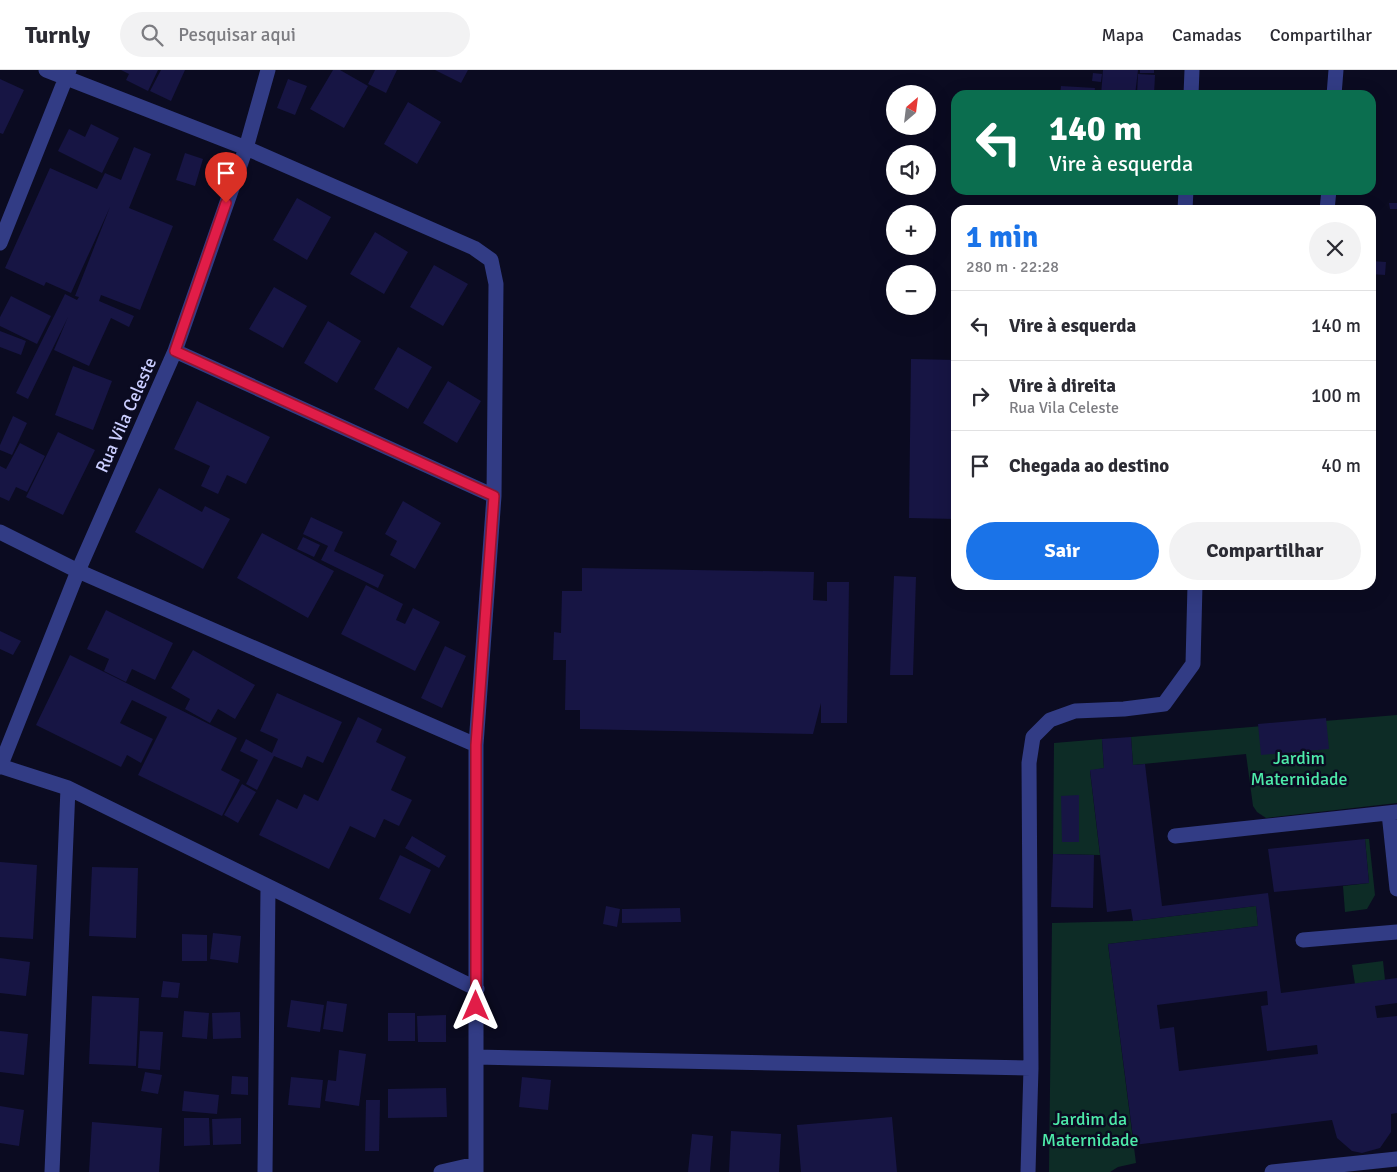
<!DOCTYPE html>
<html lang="pt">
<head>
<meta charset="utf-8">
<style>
	:root { --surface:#fff; --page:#f2f2f3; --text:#2b2b33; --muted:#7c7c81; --line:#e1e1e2; --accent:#1a73e8 }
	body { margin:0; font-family:Signika,sans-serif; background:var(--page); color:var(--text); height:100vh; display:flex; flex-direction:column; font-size:19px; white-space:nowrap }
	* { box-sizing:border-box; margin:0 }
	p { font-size:16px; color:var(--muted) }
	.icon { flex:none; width:28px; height:28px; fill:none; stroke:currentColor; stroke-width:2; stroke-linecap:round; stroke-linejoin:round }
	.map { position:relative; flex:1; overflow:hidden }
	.drawer { position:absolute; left:951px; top:135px; width:425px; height:385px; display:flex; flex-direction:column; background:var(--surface); border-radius:15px; box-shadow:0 5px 20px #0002 }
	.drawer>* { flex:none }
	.banner { position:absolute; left:951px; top:20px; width:425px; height:105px; border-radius:15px; box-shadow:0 5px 20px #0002; background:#0b6e4f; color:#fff; overflow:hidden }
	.needle { width:32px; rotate:28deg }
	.buttons { position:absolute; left:886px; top:15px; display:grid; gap:10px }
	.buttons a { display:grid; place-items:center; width:50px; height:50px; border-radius:50%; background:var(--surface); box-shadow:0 5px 20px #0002; font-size:25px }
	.pin { position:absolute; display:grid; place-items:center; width:42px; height:42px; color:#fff; margin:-51px -21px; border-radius:50% 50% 50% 0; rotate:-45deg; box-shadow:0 0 5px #0007 }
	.pin .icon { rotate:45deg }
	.me { position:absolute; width:55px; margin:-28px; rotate:0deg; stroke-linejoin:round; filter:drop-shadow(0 0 4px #0008) }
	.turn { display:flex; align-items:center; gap:18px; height:105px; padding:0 15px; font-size:22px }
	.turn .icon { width:65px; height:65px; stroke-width:2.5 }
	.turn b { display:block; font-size:35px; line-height:42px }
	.round { display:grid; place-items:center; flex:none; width:52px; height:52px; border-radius:26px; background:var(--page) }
	.headline { display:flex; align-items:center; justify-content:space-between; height:85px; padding:0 15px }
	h1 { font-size:30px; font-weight:700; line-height:38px; color:var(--accent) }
	.primary-button { display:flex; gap:10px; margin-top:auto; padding:10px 15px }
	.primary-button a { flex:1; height:58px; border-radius:30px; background:var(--accent); color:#fff; font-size:20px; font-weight:700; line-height:58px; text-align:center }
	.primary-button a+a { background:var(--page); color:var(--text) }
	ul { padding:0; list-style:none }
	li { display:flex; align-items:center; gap:15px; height:70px; padding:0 15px; border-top:1px solid var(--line) }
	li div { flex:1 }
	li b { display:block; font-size:19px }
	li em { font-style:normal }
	header { display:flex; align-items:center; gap:30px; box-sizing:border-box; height:70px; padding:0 25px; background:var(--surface); border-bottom:1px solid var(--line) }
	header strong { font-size:24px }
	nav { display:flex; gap:28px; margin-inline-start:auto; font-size:18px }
	.search { width:350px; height:45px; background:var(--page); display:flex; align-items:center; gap:12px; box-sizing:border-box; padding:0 18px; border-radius:28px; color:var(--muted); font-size:19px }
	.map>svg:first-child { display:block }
	.green { fill:#0d2c26 }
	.building { fill:#171544; fill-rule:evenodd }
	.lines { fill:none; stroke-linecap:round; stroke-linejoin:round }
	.minor { stroke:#323c85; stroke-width:15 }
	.route-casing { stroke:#92132f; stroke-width:12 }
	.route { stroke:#e11d48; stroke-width:9 }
	.labels { text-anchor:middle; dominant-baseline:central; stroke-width:5; stroke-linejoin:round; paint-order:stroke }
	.street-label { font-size:18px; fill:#cbceff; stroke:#0b0b21 }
	.park-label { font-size:18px; fill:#4deaa9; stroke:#0b0b21 }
</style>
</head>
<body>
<header>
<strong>Turnly</strong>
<div class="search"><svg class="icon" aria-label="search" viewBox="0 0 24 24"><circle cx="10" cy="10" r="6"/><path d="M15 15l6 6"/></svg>Pesquisar aqui</div>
<nav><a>Mapa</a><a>Camadas</a><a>Compartilhar</a></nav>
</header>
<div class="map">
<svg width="1397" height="1102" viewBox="0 0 1397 1102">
	<rect width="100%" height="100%" fill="#0b0b21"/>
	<path class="green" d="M1397,645V733L1266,748L1257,742L1253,736L1246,684L1133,695L1131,667Z
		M1102,669L1104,698L1090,701L1100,785L1053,784L1054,673Z
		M1365,769H1369L1375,825L1367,839L1345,842L1343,816L1369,813Z
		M1256,836L1258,856L1108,874L1136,1093L1118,1097L1110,1102H1049L1052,853L1133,851Z
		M1383,891L1385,910L1355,914L1352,895Z"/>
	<path class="building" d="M121,0H158L148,21L126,10L129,4Z
		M161,0H185L171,31L150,21Z
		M333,0H340L368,16L344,58L310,39Z
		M375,0H397L386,23L368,14Z
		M435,0H468L461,13Z
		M1103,0H1138L1135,25H1101Z
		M1140,0H1154V3H1140Z
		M1093,3L1102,4L1101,12L1092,11Z
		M1138,4L1155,5L1154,25H1137Z
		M0,9L24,20L3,64L0,63Z
		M288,9L307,16L295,45L277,38Z
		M1061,16L1095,18L1094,25H1060Z
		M408,32L441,52L417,94L384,74Z
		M91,54L119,68L102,103L58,81L69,59L85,67Z
		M134,77L151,84L129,138L173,156L140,240L101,225L99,231L134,246L129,257L111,248L89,296L54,280L68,247L28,329L16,323L65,224L77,230L79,227L75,226L110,137L71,223L46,212L44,216L5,198L50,98L97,119L105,103L121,110Z
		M185,83L203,89L195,116L176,110Z
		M297,128L331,147L307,190L273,170Z
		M1389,133H1397V139H1390Z
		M375,162L408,182L384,224L350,204Z
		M1371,191L1386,192L1385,205L1371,204Z
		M434,195L468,214L443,256L410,237Z
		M274,217L307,236L283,278L249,259Z
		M11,226L51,246L37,274L0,256V247Z
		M328,251L361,271L337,313L304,293Z
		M0,261L26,271L21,285L0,277Z
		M398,277L432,297L408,339L374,319Z
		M911,289L956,290V449L909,448Z
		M73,296L112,311L93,360L55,345Z
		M448,311L481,331L457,373L423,353Z
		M197,331L270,367L246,414L227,405L218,424L201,416L210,396L174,379Z
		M13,346L27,353L12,385L0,380V375Z
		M58,362L95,380L63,445L26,427Z
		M20,373L45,386L27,422L16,417L9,431L0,427V396L6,399Z
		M159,418L202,442L205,436L230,449L203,499L135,462Z
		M403,431L441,453L415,499L390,485L397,471L385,464Z
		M311,447L343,462L334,481L384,505L378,518L321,490L328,476L303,464Z
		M262,463L334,501L308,548L237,508Z
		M303,467L320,475L314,487L297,479Z
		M582,498L814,502L813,530L827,531V512H849L847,653H821V633L813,664L580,659V640H565L566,590H553L554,562L561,563L562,521H582Z
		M894,506L916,507L913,605H890Z
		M366,515L403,534L396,550L405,554L413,538L440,552L415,601L341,564Z
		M106,540L173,573L155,610L132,599L126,612L104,601L109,589L87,579Z
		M0,561L21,571L13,585L0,579Z
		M445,576L466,586L442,638L421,628Z
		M193,580L255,615L235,649L218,639L210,653L185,639L190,629L171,618Z
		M70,585L237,668L221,700L240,710L222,746L138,705L167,647L132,630L120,653L153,669L141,693L127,685L121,697L36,655Z
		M277,623L342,652L323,693L307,686L302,698L274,686L257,720L246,714L258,690L240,681L246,669L272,683L278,669L260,661Z
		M358,647L382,659L376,672L406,687L391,720L412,730L399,756L384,749L375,768L350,756L329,799L259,765L277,729L297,739L304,724L318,731Z
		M1326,648L1329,679L1261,685L1258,654Z
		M1131,667L1133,695L1145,694L1162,836L1268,823L1281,923L1397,908V933L1375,936L1377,948L1397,946V1043L1391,1044V1062L1380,1078L1362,1083L1352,1081L1337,1068L1332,1050L1134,1075L1108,874L1258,856L1256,836L1133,851L1131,839L1107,842L1090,700L1104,698L1102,669ZM1267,921L1268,935L1261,936L1267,981L1317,975L1318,984L1179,1001L1174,957L1160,959L1157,935Z
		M242,714L256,722L238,753L224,745Z
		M1079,725V772H1062L1061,726Z
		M412,766L446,786L439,798L405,778Z
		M1365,769L1369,813L1274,822L1268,779Z
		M1053,784L1094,785L1093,838L1051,837Z
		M400,785L431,800L410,844L379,829Z
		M0,792L37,795L33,869L0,867Z
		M92,797L138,798L136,868L89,866Z
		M606,836L620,839L617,857L603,854Z
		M680,838L681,852L622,853V839Z
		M213,863L241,866L238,893L210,889Z
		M182,864L207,865V891H182Z
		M0,888L30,892L26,926L0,923Z
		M163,911L180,913L178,928L161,927Z
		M92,926L139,928L136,996L89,994Z
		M291,930L324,935L320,962L287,957Z
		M327,931L347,934L343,962L323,959Z
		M184,941L209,943L207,969L182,967Z
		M240,942L241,968L213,969L212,943Z
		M388,943H415V971H388Z
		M446,945V972H418L417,946Z
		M0,961L28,964L24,1005L0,1002Z
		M140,961L163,962L160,1000L138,998Z
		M339,980L366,984L359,1036L325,1031L328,1010L336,1011Z
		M145,1002L162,1005L158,1024L141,1021Z
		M232,1006L248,1007V1025L231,1024Z
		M291,1007L323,1010L320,1038L288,1035Z
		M522,1007L551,1010L548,1040L519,1037Z
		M446,1018L447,1047L388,1048V1019Z
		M184,1021L219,1025L217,1044L182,1041Z
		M366,1030H380L379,1081H365Z
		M0,1036L24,1040L19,1076L0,1073Z
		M892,1047L897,1102H801L797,1055Z
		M184,1048H209L210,1075L184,1076Z
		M241,1048V1074L213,1075L212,1049Z
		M92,1052L162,1058L159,1102H89Z
		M731,1061L781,1064L779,1102H729Z
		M692,1064L713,1066L710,1102H688Z"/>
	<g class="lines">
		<path class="minor" d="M46,0L246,78L474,178L491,190L496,214L494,426L476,675V1102
			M1191,25L1192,0
			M1334,25L1336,0
			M1185,140L1186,120
			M1327,140L1329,120
			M0,173L69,0
			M175,281L494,426
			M0,462L78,501L476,675
			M0,696L68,718L477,919
			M0,697L78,501L175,281L246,78L268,0
			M1389,743L1397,819
			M1175,766L1397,742
			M1303,870L1397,862
			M476,987L1031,998L1028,1102
			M1031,998L1029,693L1033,667L1050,650L1075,641L1124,639L1164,634L1193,594L1195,515
			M52,1102L68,718
			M265,1102L268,817
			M441,1102L476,1094
			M1272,1102L1397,1089"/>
	</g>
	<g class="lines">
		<g class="route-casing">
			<path id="route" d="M226,133L175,281L494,426L476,675V936"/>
		</g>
		<use href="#route" class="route"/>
	</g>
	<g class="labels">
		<g class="street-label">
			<text transform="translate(126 345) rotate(-66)">Rua Vila Celeste</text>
		</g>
		<g class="park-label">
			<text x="1299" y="688">Jardim<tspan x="1299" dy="21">Maternidade</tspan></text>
			<text x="1090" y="1049">Jardim da<tspan x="1090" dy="21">Maternidade</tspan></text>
		</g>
	</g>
</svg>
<div class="buttons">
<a><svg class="needle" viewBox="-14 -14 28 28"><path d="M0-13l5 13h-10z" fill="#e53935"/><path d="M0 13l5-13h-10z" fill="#7c7c81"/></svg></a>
<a><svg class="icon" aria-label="sound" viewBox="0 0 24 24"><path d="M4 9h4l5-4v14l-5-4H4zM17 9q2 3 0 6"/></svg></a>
<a>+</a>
<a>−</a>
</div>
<div class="pin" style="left:226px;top:133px;background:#d93025"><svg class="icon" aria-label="arrive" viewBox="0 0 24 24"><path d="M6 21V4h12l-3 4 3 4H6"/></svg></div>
<svg class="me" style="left:476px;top:936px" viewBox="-20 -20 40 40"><path d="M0-17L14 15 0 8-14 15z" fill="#e11d48" stroke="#fff" stroke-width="4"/></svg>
<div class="banner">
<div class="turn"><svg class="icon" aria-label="left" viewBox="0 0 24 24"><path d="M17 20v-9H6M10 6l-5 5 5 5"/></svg><div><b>140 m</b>Vire à esquerda</div></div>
</div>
<section class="drawer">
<div class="headline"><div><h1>1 min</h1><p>280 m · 22:28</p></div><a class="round"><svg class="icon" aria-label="close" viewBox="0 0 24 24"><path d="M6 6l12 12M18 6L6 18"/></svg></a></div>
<ul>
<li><svg class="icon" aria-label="left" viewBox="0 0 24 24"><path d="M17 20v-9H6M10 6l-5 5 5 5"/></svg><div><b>Vire à esquerda</b></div><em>140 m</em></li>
<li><svg class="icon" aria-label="right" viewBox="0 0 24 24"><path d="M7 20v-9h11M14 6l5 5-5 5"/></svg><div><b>Vire à direita</b><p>Rua Vila Celeste</p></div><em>100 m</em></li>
<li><svg class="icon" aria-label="arrive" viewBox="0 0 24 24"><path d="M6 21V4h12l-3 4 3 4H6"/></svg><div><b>Chegada ao destino</b></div><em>40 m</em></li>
</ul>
<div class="primary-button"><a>Sair</a><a>Compartilhar</a></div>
</section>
</div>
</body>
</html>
